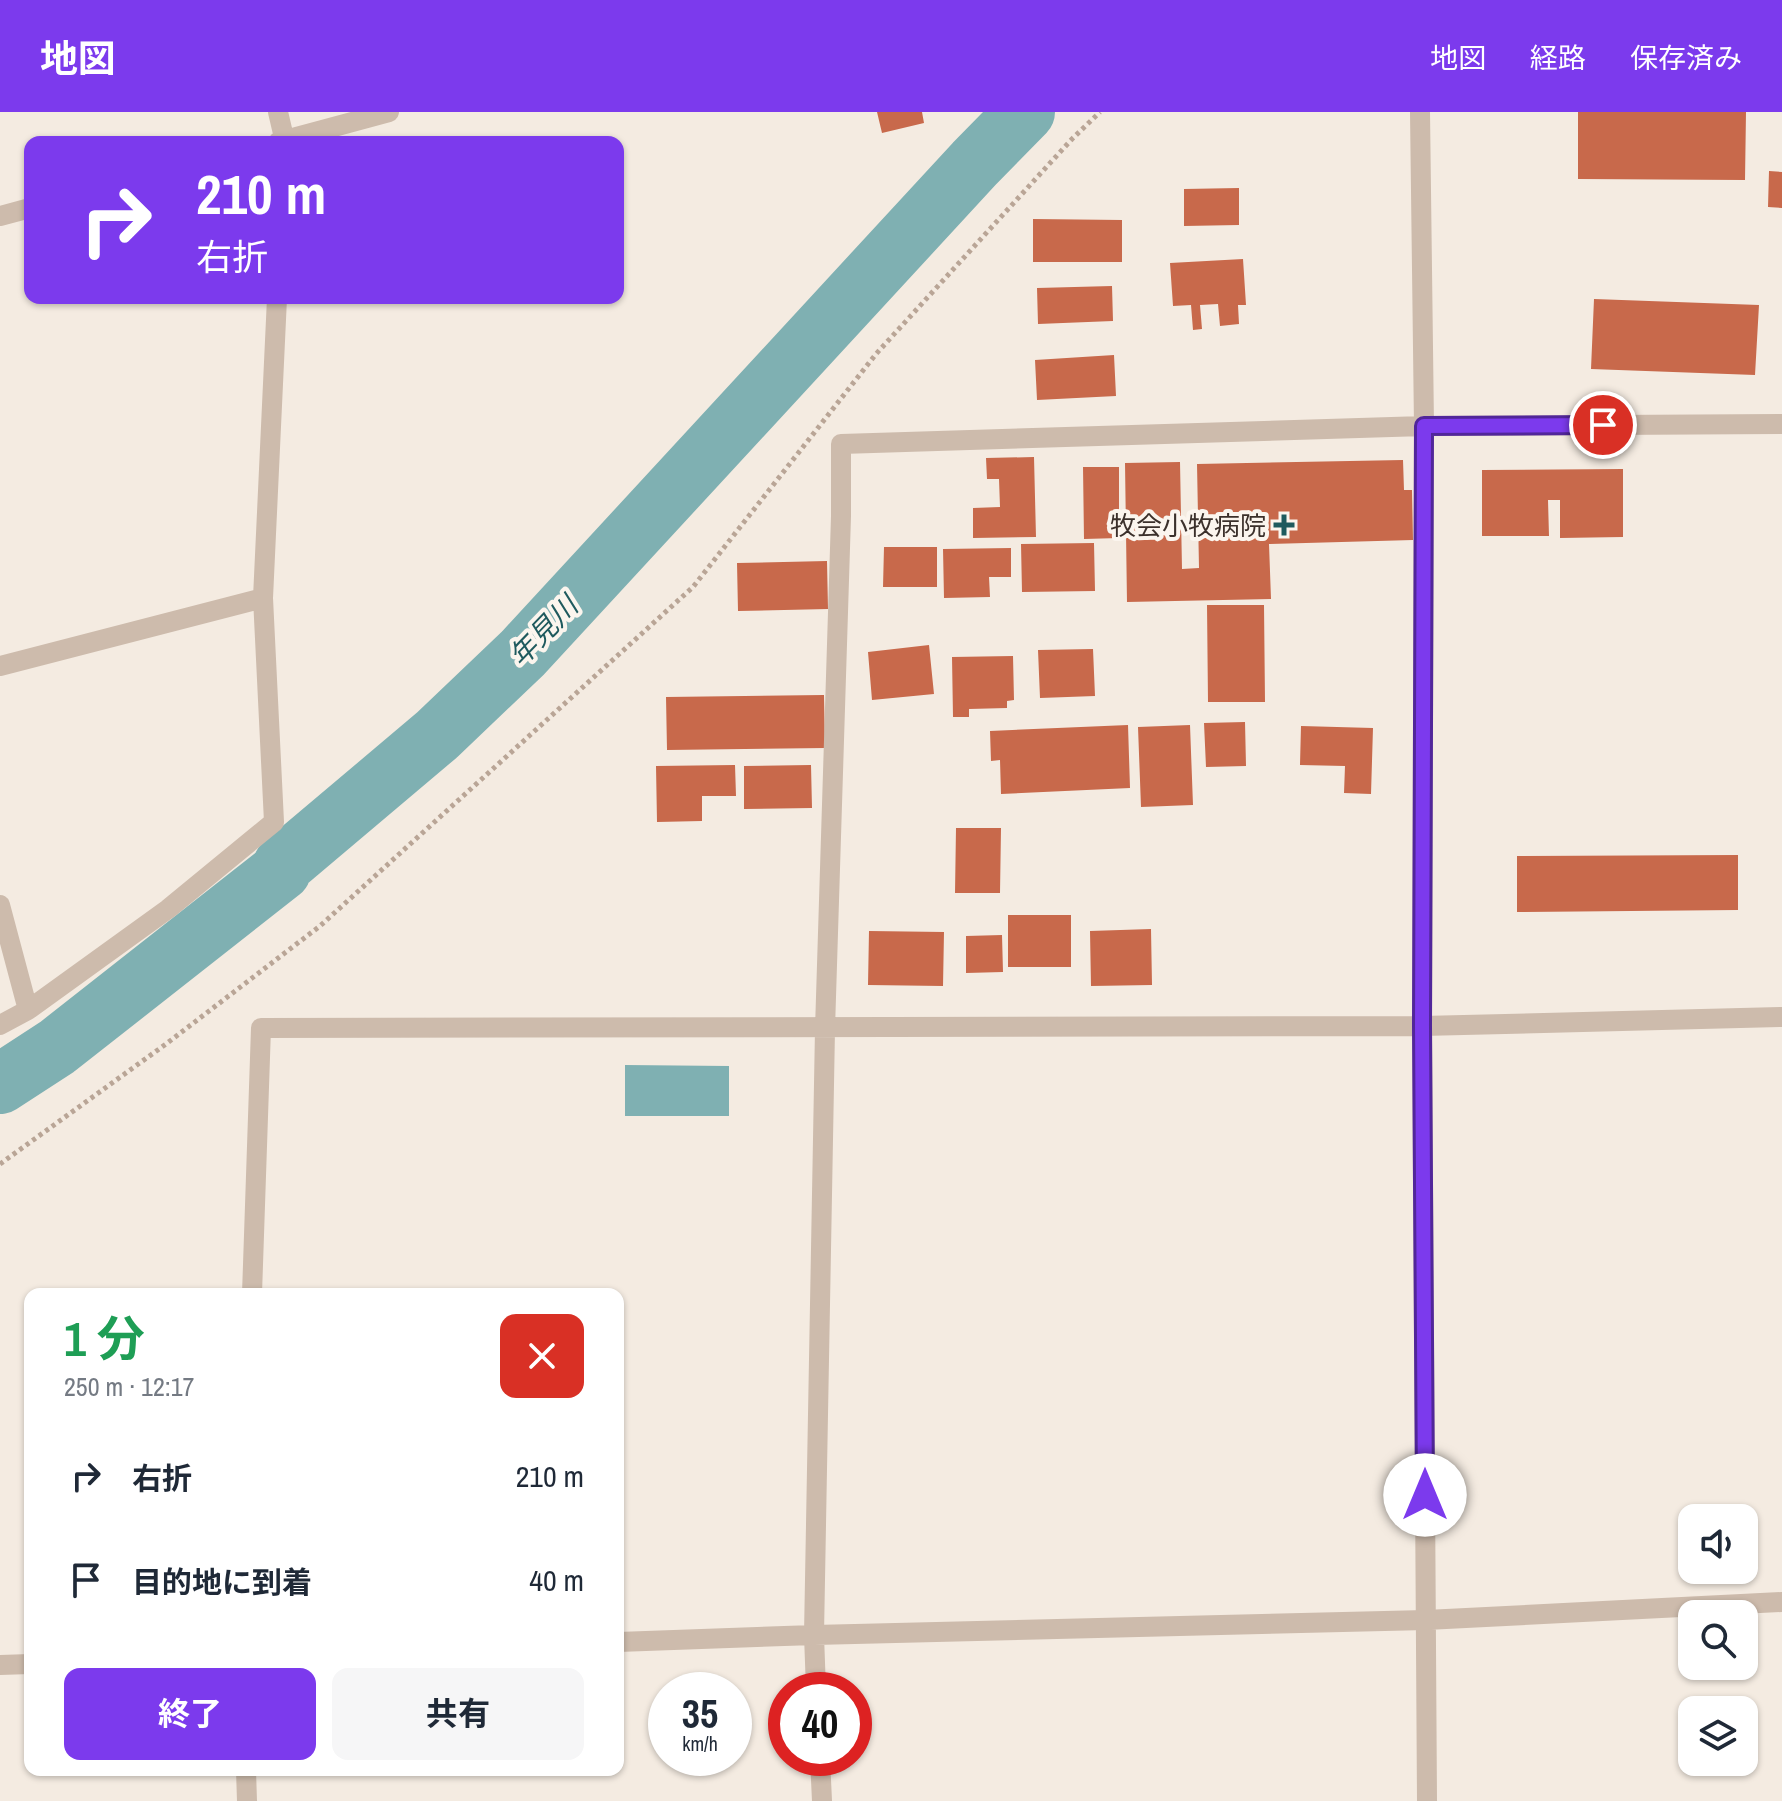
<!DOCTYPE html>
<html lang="ja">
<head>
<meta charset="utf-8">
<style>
	:root { --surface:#fff; --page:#f6f6f7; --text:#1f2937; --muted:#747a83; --accent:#7c3aed }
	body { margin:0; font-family:"Archivo Narrow","Noto Sans JP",sans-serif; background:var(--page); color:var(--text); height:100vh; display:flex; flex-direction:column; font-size:30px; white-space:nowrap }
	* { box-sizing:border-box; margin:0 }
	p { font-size:26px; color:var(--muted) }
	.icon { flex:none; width:44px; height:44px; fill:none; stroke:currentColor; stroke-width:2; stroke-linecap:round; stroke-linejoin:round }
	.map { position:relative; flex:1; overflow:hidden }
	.details { position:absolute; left:24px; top:1176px; width:600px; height:488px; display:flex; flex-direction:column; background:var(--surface); border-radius:16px; box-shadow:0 2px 6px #0004 }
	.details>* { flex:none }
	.banner { position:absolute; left:24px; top:24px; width:600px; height:168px; border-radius:16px; box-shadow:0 2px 6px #0004; background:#7c3aed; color:#fff; overflow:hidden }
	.fabs { position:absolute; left:1678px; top:1392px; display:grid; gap:16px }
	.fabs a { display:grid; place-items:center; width:80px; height:80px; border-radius:16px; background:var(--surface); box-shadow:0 2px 6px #0004; font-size:40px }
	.speed { position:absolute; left:648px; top:1560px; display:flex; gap:16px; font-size:40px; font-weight:700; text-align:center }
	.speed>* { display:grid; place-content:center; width:104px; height:104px; border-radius:50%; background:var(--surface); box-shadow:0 2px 6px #0004; line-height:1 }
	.speed small { font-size:20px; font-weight:400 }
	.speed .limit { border:12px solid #d22; background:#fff; color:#111 }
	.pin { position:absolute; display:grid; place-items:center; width:68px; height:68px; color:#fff; margin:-34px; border:4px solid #fff; border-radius:50%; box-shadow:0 2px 8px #0007 }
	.me { position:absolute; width:88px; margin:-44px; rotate:0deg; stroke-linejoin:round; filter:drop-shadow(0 0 6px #0008) }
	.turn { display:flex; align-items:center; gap:28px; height:168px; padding:0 40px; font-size:36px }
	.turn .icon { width:104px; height:104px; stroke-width:2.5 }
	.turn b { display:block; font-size:56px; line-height:68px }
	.round { display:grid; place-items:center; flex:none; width:84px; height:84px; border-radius:16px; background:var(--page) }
	.summary { display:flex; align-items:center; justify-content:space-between; height:136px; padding:0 40px }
	h1 { font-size:48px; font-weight:700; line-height:60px; color:#1e9e55 }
	.button { display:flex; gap:16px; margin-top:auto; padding:16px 40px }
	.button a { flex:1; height:92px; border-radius:16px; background:var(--accent); color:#fff; font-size:32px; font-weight:700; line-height:92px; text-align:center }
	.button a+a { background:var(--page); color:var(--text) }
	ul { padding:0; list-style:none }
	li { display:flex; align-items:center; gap:24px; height:104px; padding:0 40px }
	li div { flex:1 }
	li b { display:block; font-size:30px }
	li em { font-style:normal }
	header { display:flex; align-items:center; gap:48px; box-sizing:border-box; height:112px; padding:0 40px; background:var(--accent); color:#fff }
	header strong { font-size:38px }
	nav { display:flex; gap:44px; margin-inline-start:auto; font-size:28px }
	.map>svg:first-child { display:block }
	.water { fill:#7fb0b2 }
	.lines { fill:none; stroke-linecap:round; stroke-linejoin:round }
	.river { stroke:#7fb0b2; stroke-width:60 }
	.building { fill:#c8694b }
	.path { stroke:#b9a596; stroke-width:5; stroke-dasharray:4 4; stroke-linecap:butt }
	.minor { stroke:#cdbbac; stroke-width:20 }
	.route-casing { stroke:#51269a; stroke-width:20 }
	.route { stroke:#7c3aed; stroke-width:14 }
	.poi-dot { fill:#1f5a5e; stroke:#fbf5ee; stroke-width:3 }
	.labels { text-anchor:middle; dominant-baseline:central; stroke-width:8; stroke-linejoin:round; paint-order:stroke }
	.poi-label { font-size:26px; fill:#3b302b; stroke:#fbf5ee; text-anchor:end }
	.water-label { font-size:28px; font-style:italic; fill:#1f5a5e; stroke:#fbf5ee }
</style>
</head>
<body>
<header>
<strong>地図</strong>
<nav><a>地図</a><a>経路</a><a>保存済み</a></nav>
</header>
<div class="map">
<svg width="1782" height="1689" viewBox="0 0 1782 1689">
	<rect width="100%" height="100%" fill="#f4ebe1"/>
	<path class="water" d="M625,953L729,954V1004H625Z"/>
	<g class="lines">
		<path class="river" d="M0,972L57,935L281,759L283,753L437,623L523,541L975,51L1025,0"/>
	</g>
	<path class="building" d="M877,0H922L924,11L882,21Z
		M1578,0H1746L1745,68L1578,67Z
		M1769,59L1782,60V96L1768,95Z
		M1239,76V113L1184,114V77Z
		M1033,107L1122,108V150H1033Z
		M1243,147L1246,193H1238L1239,212L1220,214L1218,192L1200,193L1202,217L1193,218L1191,193L1173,194L1170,151Z
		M1112,174L1113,209L1038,212L1037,176Z
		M1594,187L1759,193L1755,263L1591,257Z
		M1114,243L1116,284L1037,288L1035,248Z
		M1034,345L1036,425L973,426V396L1000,395L999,367H987L986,346Z
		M1403,348L1404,378H1412L1413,428L1269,432L1271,487L1127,490L1125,351L1180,350L1182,457L1199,456L1197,352Z
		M1083,355H1119V426L1084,427Z
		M1623,357V425L1560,426V388H1548L1549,424H1482V358Z
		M1094,431L1095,479L1022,480L1021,432Z
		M884,435H937V475H883Z
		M1011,436V465H989L990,485L944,486L943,437Z
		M827,449L828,497L738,499L737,451Z
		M1207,493H1264L1265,590H1208Z
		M929,533L934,582L872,588L868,540Z
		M1093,537L1095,584L1040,586L1038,538Z
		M1013,544L1014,588L1007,589V596L969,597V605H953L952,545Z
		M824,583L825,636L667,638L666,585Z
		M1245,610L1246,654L1206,655L1204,611Z
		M1128,613L1130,676L1001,682L1000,648L991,649L990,619Z
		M1190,613L1193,693L1141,695L1138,615Z
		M1301,614L1373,616L1371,682L1344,681L1345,654L1300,653Z
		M735,653L736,684H702V709L657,710L656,654Z
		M811,653L812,696L744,697V654Z
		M956,716H1001L1000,781H955Z
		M1738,743V798L1517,800V744Z
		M1008,803H1071V855H1008Z
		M1151,817L1152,873L1091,874L1090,819Z
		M869,819L944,820L943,874L868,873Z
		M1002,823L1003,860L966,861V824Z"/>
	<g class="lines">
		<path class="path" d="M0,1052L166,932L320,814L693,475L876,242L1072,27L1100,0"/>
		<path class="minor" d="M278,0L285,30
			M1420,0L1424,314L1422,914L1427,1689
			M278,30L389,0
			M0,104L30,96
			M0,554L263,486
			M0,793L28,898
			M0,913L28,898L168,797L274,710L263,486L277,186
			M252,1182L261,916L1422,914L1782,905
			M618,1530L814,1523L1426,1508L1782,1490
			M0,1553L30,1552
			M816,1578L814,1523L825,917L841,404V332L1424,314L1782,312
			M820,1646L822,1689
			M246,1658L247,1689"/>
	</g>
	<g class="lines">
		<g class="route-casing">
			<path id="route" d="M1425,1383L1422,914L1424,314L1603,313"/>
		</g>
		<use href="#route" class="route"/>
	</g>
	<path class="poi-dot" d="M1280 401h8v8h8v8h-8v8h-8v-8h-8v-8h8z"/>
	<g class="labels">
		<g class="poi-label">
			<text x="1266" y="413">牧会小牧病院</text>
		</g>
		<g class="water-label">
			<text transform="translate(543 519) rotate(-46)">年見川</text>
		</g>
	</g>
</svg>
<div class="fabs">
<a><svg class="icon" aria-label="sound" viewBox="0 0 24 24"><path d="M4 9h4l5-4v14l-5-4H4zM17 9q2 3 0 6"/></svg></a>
<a><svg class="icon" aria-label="search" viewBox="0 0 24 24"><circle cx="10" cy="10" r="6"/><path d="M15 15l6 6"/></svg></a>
<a><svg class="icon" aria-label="layers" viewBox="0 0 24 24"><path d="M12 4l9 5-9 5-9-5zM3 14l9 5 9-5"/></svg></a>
</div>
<div class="speed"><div>35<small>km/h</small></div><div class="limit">40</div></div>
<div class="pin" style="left:1603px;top:313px;background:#d93025"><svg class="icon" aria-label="arrive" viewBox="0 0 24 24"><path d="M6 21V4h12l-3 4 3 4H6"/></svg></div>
<svg class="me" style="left:1425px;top:1383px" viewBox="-20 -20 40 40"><circle r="19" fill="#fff"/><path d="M0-13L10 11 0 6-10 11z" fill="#7c3aed"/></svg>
<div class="banner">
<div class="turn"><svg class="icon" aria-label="right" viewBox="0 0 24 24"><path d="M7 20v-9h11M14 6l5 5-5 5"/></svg><div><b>210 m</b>右折</div></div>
</div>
<section class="details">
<div class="summary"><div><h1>1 分</h1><p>250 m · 12:17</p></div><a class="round" style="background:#d93025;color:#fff"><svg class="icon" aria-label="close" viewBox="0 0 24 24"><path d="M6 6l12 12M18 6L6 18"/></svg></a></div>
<ul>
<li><svg class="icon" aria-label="right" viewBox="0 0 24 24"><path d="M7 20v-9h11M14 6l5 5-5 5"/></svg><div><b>右折</b></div><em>210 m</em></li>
<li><svg class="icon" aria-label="arrive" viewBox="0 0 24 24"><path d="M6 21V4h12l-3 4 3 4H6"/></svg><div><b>目的地に到着</b></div><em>40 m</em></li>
</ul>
<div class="button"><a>終了</a><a>共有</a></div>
</section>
</div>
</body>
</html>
